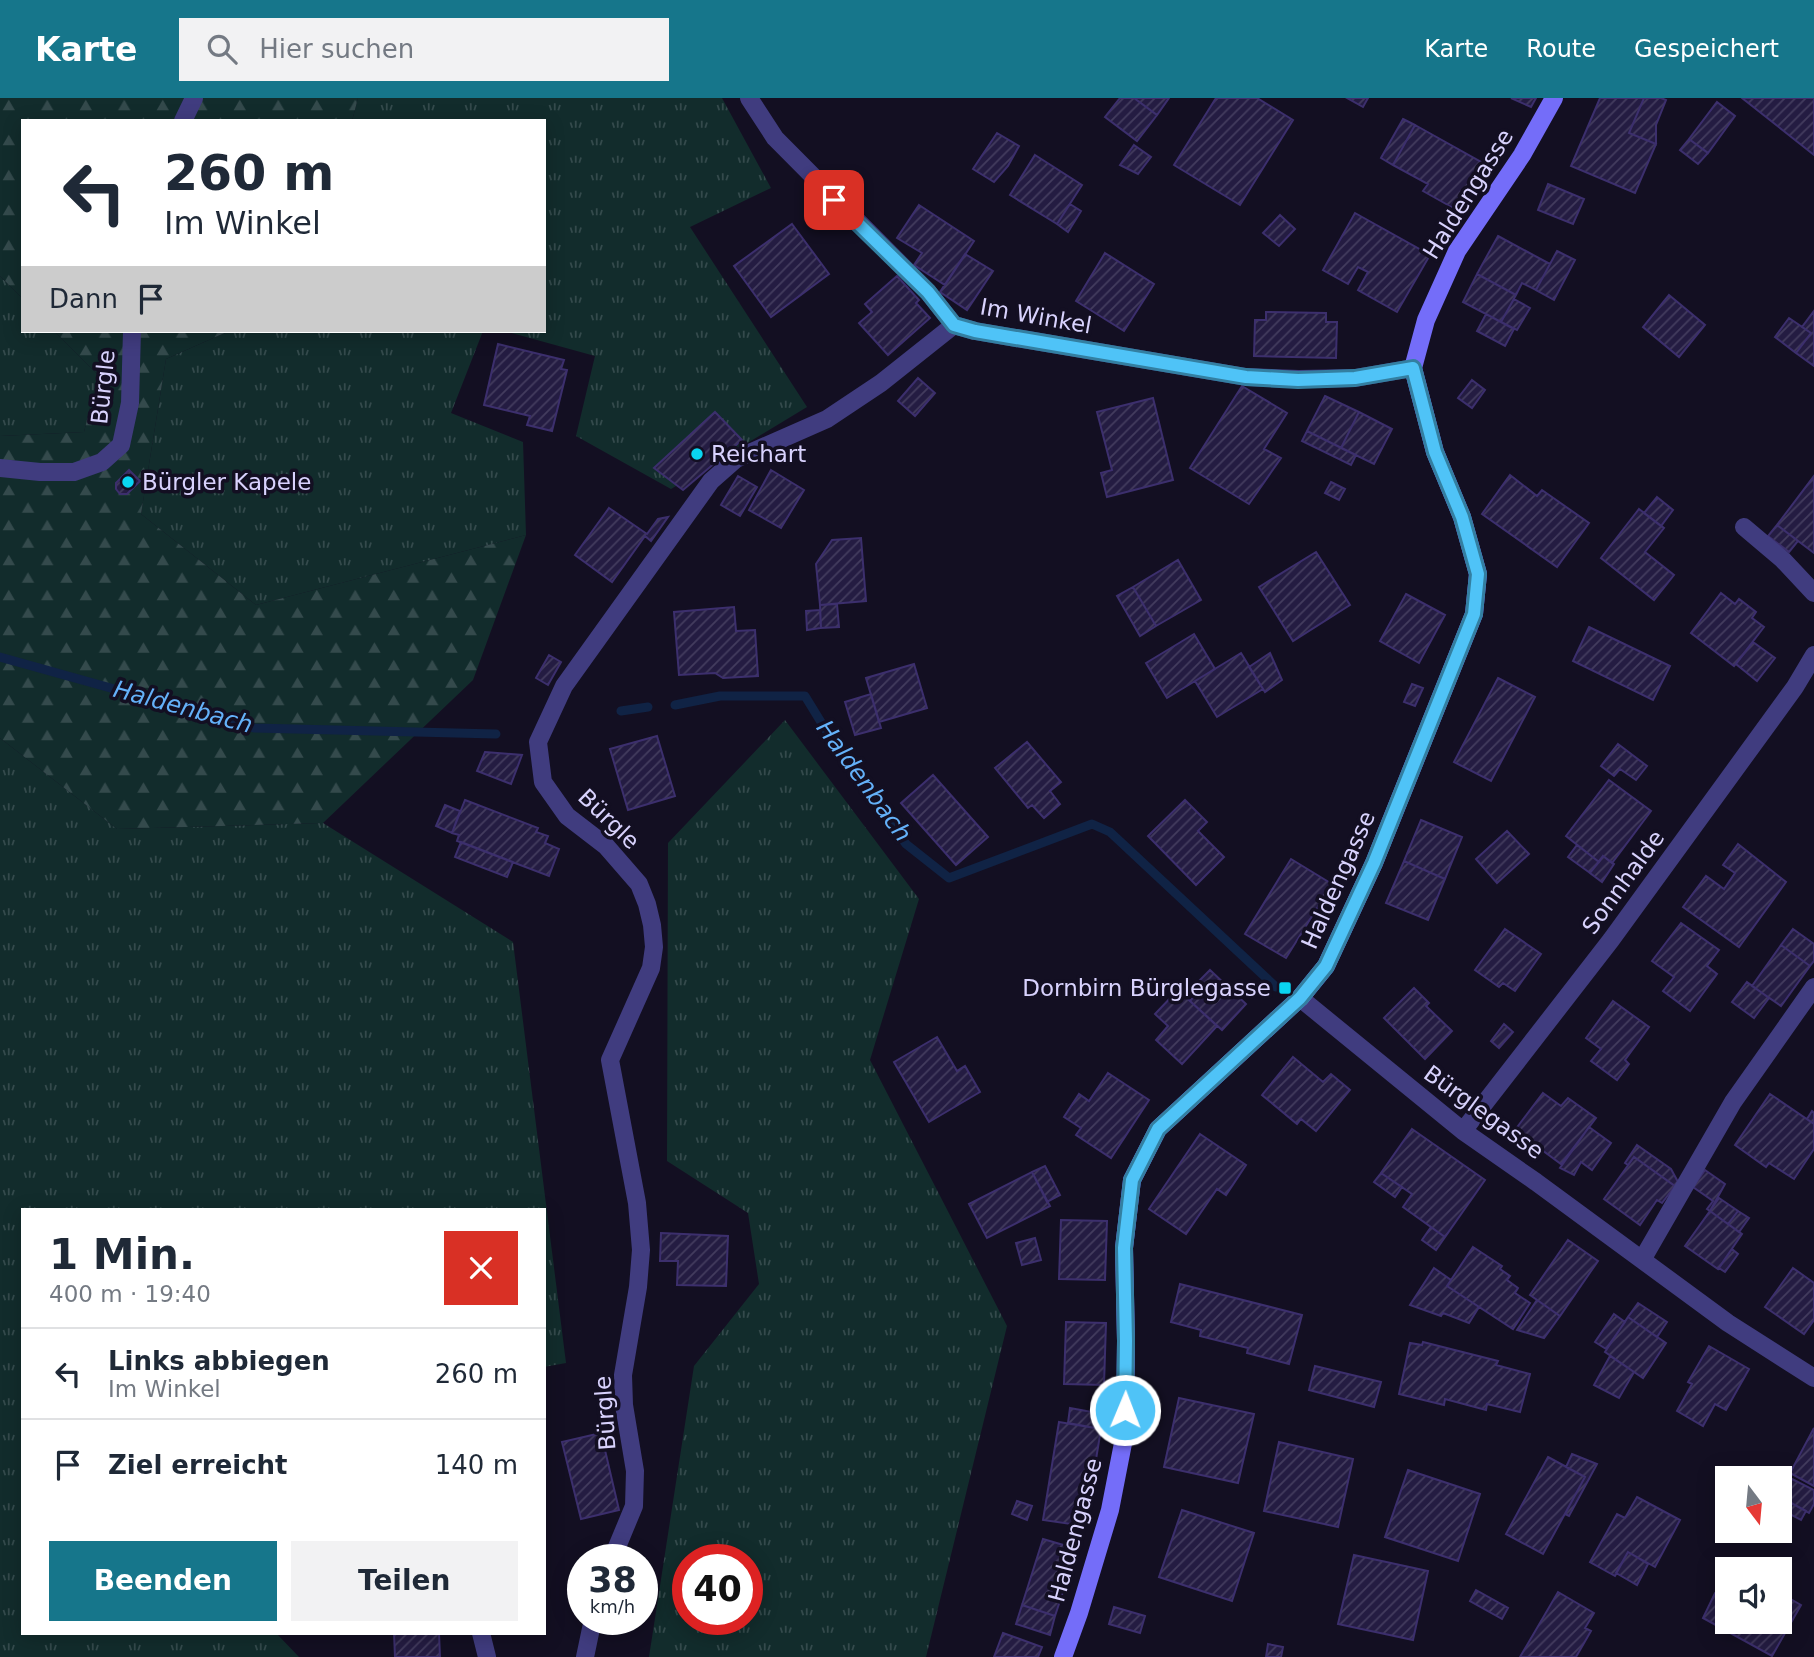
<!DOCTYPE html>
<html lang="de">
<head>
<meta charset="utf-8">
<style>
	:root { --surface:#fff; --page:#f2f2f3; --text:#1f2937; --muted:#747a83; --line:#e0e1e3; --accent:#16768b }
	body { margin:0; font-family:"DejaVu Sans",sans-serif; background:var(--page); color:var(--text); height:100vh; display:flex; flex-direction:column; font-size:26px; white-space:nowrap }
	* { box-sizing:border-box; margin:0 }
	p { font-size:23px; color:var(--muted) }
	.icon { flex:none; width:38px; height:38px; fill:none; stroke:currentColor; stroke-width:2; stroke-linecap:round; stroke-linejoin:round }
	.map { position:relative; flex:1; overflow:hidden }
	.drawer { position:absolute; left:21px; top:1110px; width:525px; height:427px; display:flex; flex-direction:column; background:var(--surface); border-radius:0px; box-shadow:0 4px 18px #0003 }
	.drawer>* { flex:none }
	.top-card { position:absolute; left:21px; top:21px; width:525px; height:214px; border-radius:0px; box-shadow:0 4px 18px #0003; background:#fff; color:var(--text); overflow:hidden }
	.needle { width:46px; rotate:164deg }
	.tools { position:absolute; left:1715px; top:1368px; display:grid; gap:14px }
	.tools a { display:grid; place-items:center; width:77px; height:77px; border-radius:0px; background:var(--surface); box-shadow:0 4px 18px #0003; font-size:35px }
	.speed { position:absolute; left:567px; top:1446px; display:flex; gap:14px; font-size:35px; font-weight:700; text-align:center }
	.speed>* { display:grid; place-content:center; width:91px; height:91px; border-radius:50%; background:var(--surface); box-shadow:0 4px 18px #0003; line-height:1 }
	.speed small { font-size:18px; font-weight:400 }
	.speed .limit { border:10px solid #d22; background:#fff; color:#111 }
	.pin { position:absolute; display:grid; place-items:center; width:60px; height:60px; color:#fff; margin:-30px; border-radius:14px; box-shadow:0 4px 10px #0006 }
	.me { position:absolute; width:77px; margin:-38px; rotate:1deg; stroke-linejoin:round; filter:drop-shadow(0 0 5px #0008) }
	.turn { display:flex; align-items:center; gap:24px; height:147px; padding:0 28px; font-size:32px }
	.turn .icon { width:91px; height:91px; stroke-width:2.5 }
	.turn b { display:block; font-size:49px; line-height:60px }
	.then { display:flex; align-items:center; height:66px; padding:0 28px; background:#0003; gap:14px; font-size:26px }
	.round { display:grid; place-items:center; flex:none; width:74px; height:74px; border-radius:0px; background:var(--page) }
	.headline { display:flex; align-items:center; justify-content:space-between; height:119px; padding:0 28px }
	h1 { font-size:42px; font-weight:700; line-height:52px }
	.primary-button { display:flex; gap:14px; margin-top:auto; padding:14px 28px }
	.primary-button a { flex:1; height:80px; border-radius:0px; background:var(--accent); color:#fff; font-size:28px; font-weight:700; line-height:80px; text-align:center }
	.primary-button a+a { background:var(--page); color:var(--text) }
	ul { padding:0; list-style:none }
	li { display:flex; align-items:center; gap:21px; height:91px; padding:0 28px; border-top:2px solid var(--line) }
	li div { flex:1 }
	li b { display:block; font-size:26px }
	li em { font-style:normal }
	header { display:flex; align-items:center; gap:42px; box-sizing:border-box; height:98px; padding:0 35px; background:var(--accent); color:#fff }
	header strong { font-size:33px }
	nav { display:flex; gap:38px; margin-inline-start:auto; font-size:24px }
	.search { width:490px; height:63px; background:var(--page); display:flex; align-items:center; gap:18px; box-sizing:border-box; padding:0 24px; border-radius:0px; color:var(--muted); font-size:26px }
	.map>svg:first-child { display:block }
	.grass { fill:url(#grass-tufts); fill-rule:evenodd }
	.forest { fill:url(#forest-firs) }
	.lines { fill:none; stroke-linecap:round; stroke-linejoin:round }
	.stream { stroke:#102345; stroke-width:9 }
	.building { fill:url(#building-hatch); stroke:#3c2f6d; stroke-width:2 }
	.street { stroke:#403c7f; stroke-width:18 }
	.secondary { stroke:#746df9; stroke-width:18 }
	.route-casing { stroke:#337fa1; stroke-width:18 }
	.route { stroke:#4fc3f7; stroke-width:12 }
	.poi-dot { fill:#0ad5f1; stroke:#130f22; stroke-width:2.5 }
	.labels { text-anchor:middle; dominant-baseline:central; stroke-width:7; stroke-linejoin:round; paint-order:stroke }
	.street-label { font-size:23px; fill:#d8d2fd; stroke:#130f22 }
	.poi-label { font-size:23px; fill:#d8d2fd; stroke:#130f22; text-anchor:start }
	.water-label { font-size:24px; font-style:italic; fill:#64b1f9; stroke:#130f22 }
</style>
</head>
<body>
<header>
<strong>Karte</strong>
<div class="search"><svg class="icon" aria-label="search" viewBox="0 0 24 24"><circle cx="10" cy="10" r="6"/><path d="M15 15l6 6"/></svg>Hier suchen</div>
<nav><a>Karte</a><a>Route</a><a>Gespeichert</a></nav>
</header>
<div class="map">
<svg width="1814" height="1559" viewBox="0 0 1814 1559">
	<defs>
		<pattern id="grass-tufts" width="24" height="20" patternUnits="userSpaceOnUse" patternTransform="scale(1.75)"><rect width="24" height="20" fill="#122c2c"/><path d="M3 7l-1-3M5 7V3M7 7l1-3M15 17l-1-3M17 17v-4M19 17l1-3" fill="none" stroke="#344a4c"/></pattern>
		<pattern id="forest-firs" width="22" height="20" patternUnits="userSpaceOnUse" patternTransform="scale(1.75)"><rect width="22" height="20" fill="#122c2c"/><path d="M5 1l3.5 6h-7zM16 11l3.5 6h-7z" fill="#344a4c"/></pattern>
		<pattern id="building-hatch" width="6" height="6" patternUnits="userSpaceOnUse" patternTransform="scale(1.75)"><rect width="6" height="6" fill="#241c42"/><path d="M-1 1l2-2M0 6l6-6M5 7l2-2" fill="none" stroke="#433c5e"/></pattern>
	</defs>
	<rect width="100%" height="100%" fill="#130f22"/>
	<path class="grass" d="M358,0H722L771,90L690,129L807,309L671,391L576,338L595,258L504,233H544V23H352Z
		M0,178L23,201V233H54L98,277L84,334L0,338Z
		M229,233H483L451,315L523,344L526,437L256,507L141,416L166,261Z
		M785,622L919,801L870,962L1007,1228L926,1559H649L694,1268L759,1186L748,1115L667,1063L668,745ZM747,1461V1521H688V1461Z
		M0,640L117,731L323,725L513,844L566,1265L544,1269V1111H23V1535H276L299,1559H0Z"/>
	<path class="forest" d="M0,0H358L352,23H23V201L0,178Z
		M54,233H229L166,261L141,416L256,507L526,437L473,582L323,725L117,731L0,640V338L84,334L98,277Z"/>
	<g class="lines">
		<path class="stream" d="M0,559L254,630L496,636
			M675,607L720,598H805L851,673L906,746L949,780L1092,726L1110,734L1276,889
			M621,613L648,609"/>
	</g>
	<path class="building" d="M1120,0H1134L1157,17L1137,43L1105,19Z
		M1134,0H1169L1157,17Z
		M1216,0H1257L1293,22L1240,107L1174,67Z
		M1347,0H1368L1363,9Z
		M1511,0H1536L1531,9Z
		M1600,0H1644L1629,35L1656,46L1635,95L1571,68Z
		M1644,0H1661L1666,2L1656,27V46L1629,35Z
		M1742,0H1814V57Z
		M1717,4L1735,18L1708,55L1689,41Z
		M1403,21L1415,27L1393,67L1381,60Z
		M1415,27L1481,64L1455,111L1423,93L1428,86L1393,67Z
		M997,35L1019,48L1008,68L994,84L973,71Z
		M1689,41L1708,55L1698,66L1680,52Z
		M1134,47L1151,59L1138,76L1120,67Z
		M1035,57L1082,87L1057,126L1010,97Z
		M1548,86L1584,101L1573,126L1538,112Z
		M1070,106L1081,113L1068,134L1057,126Z
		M919,107L974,143L945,187L914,167L922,155L897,140Z
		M1355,115L1430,157L1397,214L1358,192L1368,174L1358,169L1348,186L1323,172Z
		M1280,117L1295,131L1279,148L1263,135Z
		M792,126L829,176L771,219L734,168Z
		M1498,138L1550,166L1536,192L1522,185L1516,197L1477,176Z
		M1557,153L1575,162L1554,202L1536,192Z
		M1105,155L1154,186L1124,233L1076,203Z
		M965,156L993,173L967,212L940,194Z
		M1477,176L1516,197L1501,224L1463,204Z
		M897,178L919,202L916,205L930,220L888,257L859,225L872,214L865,206Z
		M1669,197L1705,227L1679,259L1643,229Z
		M1514,201L1530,210L1517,232L1501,224Z
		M1814,213V268L1796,255L1811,235L1802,229Z
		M1266,214L1326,215V224H1337L1336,260L1254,258L1255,222H1266Z
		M1486,216L1514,231L1505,248L1477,233Z
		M1789,220L1811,235L1796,255L1775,239Z
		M498,246L564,262L561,271L567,272L552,333L527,327L530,318L484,307Z
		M918,280L935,295L915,318L898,303Z
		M1472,282L1485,292L1472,310L1458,300Z
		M1242,288L1287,315L1264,351L1281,360L1249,406L1190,370Z
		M1325,298L1359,314L1341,350L1307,333Z
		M1153,300L1173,382L1107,399L1101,375L1112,372L1097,314Z
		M715,314L742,342L683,392L654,370Z
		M1359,314L1392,331L1374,366L1341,350Z
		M1307,333L1356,357L1351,367L1302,343Z
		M129,372L140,383L127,396H120L116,391V385Z
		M771,372L804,392L781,430L749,412Z
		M1510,377L1537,398L1542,392L1589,425L1557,469L1482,416Z
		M738,378L757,389L740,418L721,407Z
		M1814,378V455L1777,427Z
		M1331,384L1345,391L1339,402L1325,395Z
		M1657,399L1673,412L1661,428L1644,415Z
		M609,410L647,436L658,421L668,419L651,443L645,438L612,484L575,457Z
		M1639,411L1664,430L1645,454L1674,477L1654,502L1601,460Z
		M1777,427L1798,443L1789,454L1768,438Z
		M861,440L866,503L820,507L816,466L832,442Z
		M1316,454L1350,507L1293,543L1259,489Z
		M1178,462L1201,502L1156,528L1133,489Z
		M1133,489L1156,528L1140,538L1117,498Z
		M1721,495L1735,506L1739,501L1756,514L1752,520L1764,529L1734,568L1691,535Z
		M1406,496L1445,517L1419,565L1380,543Z
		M837,506L839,529L821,530L820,507Z
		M734,509L736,533L755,532L758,578L723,580L715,575L679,577L674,514Z
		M820,512L821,530L807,532L806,513Z
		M1589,529L1670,568L1653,602L1573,563Z
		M1194,536L1215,571L1167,600L1146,565Z
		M1753,544L1775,560L1757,583L1736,566Z
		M1241,555L1263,591L1217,619L1195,583Z
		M1270,555L1282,582L1265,594L1249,569Z
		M549,557L561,564L548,587L536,580Z
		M914,566L927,610L879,624L866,580Z
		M1498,580L1535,599L1491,683L1454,664Z
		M1412,586L1423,590L1415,608L1404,604Z
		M871,596L881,630L855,637L845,604Z
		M657,638L675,698L628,712L610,651Z
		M1027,644L1061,684L1050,693L1060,706L1044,720L1032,707L1028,710L995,670Z
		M1618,646L1647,668L1636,682L1620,671L1614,678L1601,668Z
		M485,654L522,657L511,686L477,673Z
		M933,677L988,739L956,767L901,705Z
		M1609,682L1651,713L1612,765L1603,758L1599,764L1566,738Z
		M465,702L538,730L536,734L548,738L545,745L559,751L549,778L457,743L459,737L452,735Z
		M1185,702L1207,724L1198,733L1224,759L1196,787L1148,738Z
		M445,707L460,713L452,735L436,728Z
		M1421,722L1462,739L1445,781L1404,763Z
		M1507,733L1529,756L1497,785L1476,761Z
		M461,744L513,764L507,779L455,759Z
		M1738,746L1786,784L1739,849L1683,809L1706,778L1724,791L1735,775L1723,767Z
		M1577,747L1599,764L1590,775L1568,759Z
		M1603,758L1614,766L1602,784L1590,775Z
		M1291,761L1332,786L1286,860L1245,836Z
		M1404,763L1445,781L1428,822L1386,805Z
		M1681,825L1719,852L1707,868L1717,876L1690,913L1663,893L1674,879L1652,863Z
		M1505,831L1541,856L1515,893L1503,885L1499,889L1475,872Z
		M1793,831L1814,846V863L1810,868L1781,847Z
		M1781,847L1810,868L1781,908L1752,888Z
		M1210,872L1246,906L1222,932L1190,903L1201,891L1196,886Z
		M1747,884L1769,900L1754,920L1732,904Z
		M1414,890L1429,905L1426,908L1452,933L1425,961L1384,920Z
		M1178,892L1217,928L1182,966L1156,942L1168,928L1155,916Z
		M1613,903L1649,929L1625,962L1629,966L1617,982L1591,963L1601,951L1586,940Z
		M1504,926L1513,934L1499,950L1491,943Z
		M937,939L957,973L965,968L980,994L929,1024L894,964Z
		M1293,959L1323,984L1331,976L1350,992L1316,1033L1301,1021L1297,1026L1262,997Z
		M1108,975L1149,1002L1111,1060L1076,1037L1081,1030L1064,1019L1079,996L1089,1003Z
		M1543,995L1561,1008L1568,1000L1596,1020L1561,1066L1515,1032Z
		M1770,996L1814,1026V1051L1794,1081L1769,1065L1766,1069L1735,1047Z
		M1812,1013L1814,1015V1026L1807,1021Z
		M1589,1029L1611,1045L1592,1072L1581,1064L1574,1077L1560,1070Z
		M1412,1031L1485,1082L1445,1139L1403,1109L1412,1096L1381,1075Z
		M1200,1036L1246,1067L1226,1097L1217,1091L1186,1136L1149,1111Z
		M1637,1047L1671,1071L1678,1084L1675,1088L1634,1059L1628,1067L1625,1065Z
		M1634,1059L1675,1088L1662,1105L1657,1102L1640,1127L1604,1101Z
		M1045,1068L1060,1097L1047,1104L1032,1074Z
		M1705,1072L1725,1086L1710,1113L1707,1111L1713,1103L1693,1089Z
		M1032,1074L1050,1108L987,1140L969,1106Z
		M1381,1075L1402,1089L1395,1099L1374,1084Z
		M1719,1100L1738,1113L1728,1126L1710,1113Z
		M1710,1113L1742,1136L1718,1171L1685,1148Z
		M1738,1113L1749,1120L1739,1134L1728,1126Z
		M1061,1122L1107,1123L1105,1182L1059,1181Z
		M1431,1129L1445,1139L1436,1152L1422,1142Z
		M661,1135L728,1138L726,1188L677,1187L678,1163H660Z
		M1035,1140L1041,1162L1022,1167L1016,1145Z
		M1568,1142L1598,1163L1560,1218L1530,1197Z
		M1473,1149L1502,1168L1500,1171L1510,1178L1507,1182L1518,1190L1515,1195L1530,1205L1513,1231L1447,1188Z
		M1732,1151L1738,1156L1725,1174L1719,1170Z
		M1434,1170L1451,1182L1447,1188L1479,1209L1469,1225L1443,1215L1441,1218L1410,1207Z
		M1793,1170L1814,1185V1222L1804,1236L1765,1209Z
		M1180,1186L1302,1217L1289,1266L1247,1255L1248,1250L1200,1238L1201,1232L1171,1224Z
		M1537,1202L1560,1218L1544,1240L1517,1232Z
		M1638,1205L1667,1224L1657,1239L1628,1219Z
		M1614,1216L1625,1224L1606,1251L1595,1244Z
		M1628,1219L1666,1245L1643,1280L1605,1254Z
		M1066,1224L1106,1225L1104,1287L1064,1286Z
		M1423,1244L1498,1263L1496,1267L1530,1276L1520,1314L1487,1306L1486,1312L1445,1301L1444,1307L1399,1296L1410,1245L1422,1247Z
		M1709,1248L1749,1271L1726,1312L1715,1306L1703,1328L1677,1313L1692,1286L1688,1284Z
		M1610,1258L1634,1274L1619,1300L1594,1287Z
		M1315,1268L1381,1284L1374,1309L1309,1292Z
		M1179,1300L1254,1316L1238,1385L1164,1369Z
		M1070,1310L1103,1316L1101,1331L1068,1325Z
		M1059,1324L1101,1331L1085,1428L1043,1422Z
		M1814,1330V1388L1790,1375Z
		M601,1335L619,1412L581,1421L562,1344Z
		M1279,1344L1353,1361L1338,1429L1264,1413Z
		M1572,1356L1597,1366L1569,1418L1565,1416L1585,1379L1566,1369Z
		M1548,1359L1585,1379L1543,1456L1506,1436Z
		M1408,1372L1480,1396L1458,1463L1385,1439Z
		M1792,1381L1814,1392V1406L1809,1415L1782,1400Z
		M1637,1399L1680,1422L1655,1469L1628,1454L1615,1478L1590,1464L1617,1416L1625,1420Z
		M1782,1400L1806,1413L1801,1422L1780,1411Z
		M1017,1403L1032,1408L1027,1422L1012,1416Z
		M1182,1412L1254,1435L1232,1503L1159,1479Z
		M1043,1441L1077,1451L1055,1518L1022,1507Z
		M1628,1454L1648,1466L1637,1487L1616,1475Z
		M1354,1457L1428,1473L1413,1542L1338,1526Z
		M1476,1492L1508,1510L1502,1521L1470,1503Z
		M1727,1492V1524H1780V1495L1801,1507L1772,1558L1703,1520L1715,1495Z
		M1558,1494L1594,1515L1585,1530L1591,1533L1576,1559H1520Z
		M1022,1507L1055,1518L1050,1537L1016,1526Z
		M1114,1509L1145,1518L1140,1535L1109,1526Z
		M394,1535H439L440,1559H395Z
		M1003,1535L1042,1549L1038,1559H994Z
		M1268,1546L1283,1549L1281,1559H1266Z"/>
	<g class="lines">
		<path class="street" d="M749,0L775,40L928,194L954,227L975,233L1246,279L1299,281L1355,280L1413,270
			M183,23L194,0
			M0,370L40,374H74L102,364L121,347L130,305L132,233
			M1744,429L1783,462L1814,495
			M1300,900L1463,1033L1536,1084L1728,1225L1814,1280
			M1463,1033L1611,842L1795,589L1814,557
			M1642,1162L1733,1004L1814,889
			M612,1461L634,1408L635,1373L624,1307L623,1277L638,1189L641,1152L637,1105L610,962L651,870L654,849L652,827L647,806L639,786L606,748L567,718L543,684L538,644L564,588L711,383L736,361L827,321L881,285L954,227
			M481,1535L487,1559
			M585,1559L593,1521"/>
		<path class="secondary" d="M1063,1559L1079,1515L1110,1412L1125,1335L1126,1243L1124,1150L1132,1082L1158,1031L1300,900L1326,868L1374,765L1474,516L1478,476L1462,419L1435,354L1413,270L1426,222L1457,153L1522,57L1554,0"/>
	</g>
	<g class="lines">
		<g class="route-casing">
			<path id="route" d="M834,102L928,194L954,227L975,233L1246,279L1298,282L1355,280L1413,270L1435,354L1462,419L1478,476L1474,516L1374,765L1326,868L1300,900L1158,1031L1132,1082L1124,1150L1126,1243L1125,1312"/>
		</g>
		<use href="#route" class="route"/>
	</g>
	<g class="poi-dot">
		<circle cx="697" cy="356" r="7"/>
		<circle cx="128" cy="384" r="7"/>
		<rect x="1278" y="883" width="14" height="14" rx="3.5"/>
	</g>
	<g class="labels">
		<g class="street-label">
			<text transform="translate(1468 96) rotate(-58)">Haldengasse</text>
			<text transform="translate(1036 218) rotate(10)">Im Winkel</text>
			<text transform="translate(103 289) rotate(-84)">Bürgle</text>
			<text transform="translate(609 721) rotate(44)">Bürgle</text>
			<text transform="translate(1338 782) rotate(-66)">Haldengasse</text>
			<text transform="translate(1623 784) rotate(-54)">Sonnhalde</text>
			<text transform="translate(1484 1014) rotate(36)">Bürglegasse</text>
			<text transform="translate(605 1315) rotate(-94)">Bürgle</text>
			<text transform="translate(1075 1432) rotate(-75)">Haldengasse</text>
		</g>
		<g class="poi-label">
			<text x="711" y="356">Reichart</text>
			<text x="142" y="384">Bürgler Kapele</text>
			<text x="1271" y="890" text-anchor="end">Dornbirn Bürglegasse</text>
		</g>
		<g class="water-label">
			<text transform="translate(183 609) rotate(15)">Haldenbach</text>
			<text transform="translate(864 683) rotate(54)">Haldenbach</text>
		</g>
	</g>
</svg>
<div class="tools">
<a><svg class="needle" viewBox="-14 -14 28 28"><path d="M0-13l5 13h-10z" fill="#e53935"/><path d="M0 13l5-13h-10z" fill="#747a83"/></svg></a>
<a><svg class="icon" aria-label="sound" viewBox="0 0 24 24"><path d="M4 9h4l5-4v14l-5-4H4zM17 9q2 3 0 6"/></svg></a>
</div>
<div class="speed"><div>38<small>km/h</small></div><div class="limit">40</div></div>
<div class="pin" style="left:834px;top:102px;background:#d93025"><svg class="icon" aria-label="arrive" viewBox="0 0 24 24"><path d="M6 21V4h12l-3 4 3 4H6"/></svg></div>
<svg class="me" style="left:1125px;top:1312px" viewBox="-20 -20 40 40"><circle r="17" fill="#4fc3f7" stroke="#fff" stroke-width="3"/><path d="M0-11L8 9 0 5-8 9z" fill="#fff"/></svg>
<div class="top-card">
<div class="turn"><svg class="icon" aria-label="left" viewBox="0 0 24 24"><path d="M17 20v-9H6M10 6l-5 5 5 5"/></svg><div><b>260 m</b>Im Winkel</div></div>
<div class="then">Dann<svg class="icon" aria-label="arrive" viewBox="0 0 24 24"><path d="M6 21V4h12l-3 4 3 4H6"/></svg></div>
</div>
<section class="drawer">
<div class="headline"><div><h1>1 Min.</h1><p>400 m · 19:40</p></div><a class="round" style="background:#d93025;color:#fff"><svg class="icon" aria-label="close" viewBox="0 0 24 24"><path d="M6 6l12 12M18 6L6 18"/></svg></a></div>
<ul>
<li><svg class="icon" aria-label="left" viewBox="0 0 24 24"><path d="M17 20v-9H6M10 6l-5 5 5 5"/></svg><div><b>Links abbiegen</b><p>Im Winkel</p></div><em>260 m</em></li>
<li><svg class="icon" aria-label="arrive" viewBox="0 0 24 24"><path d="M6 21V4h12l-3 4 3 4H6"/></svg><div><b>Ziel erreicht</b></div><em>140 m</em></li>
</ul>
<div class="primary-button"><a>Beenden</a><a>Teilen</a></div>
</section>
</div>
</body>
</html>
